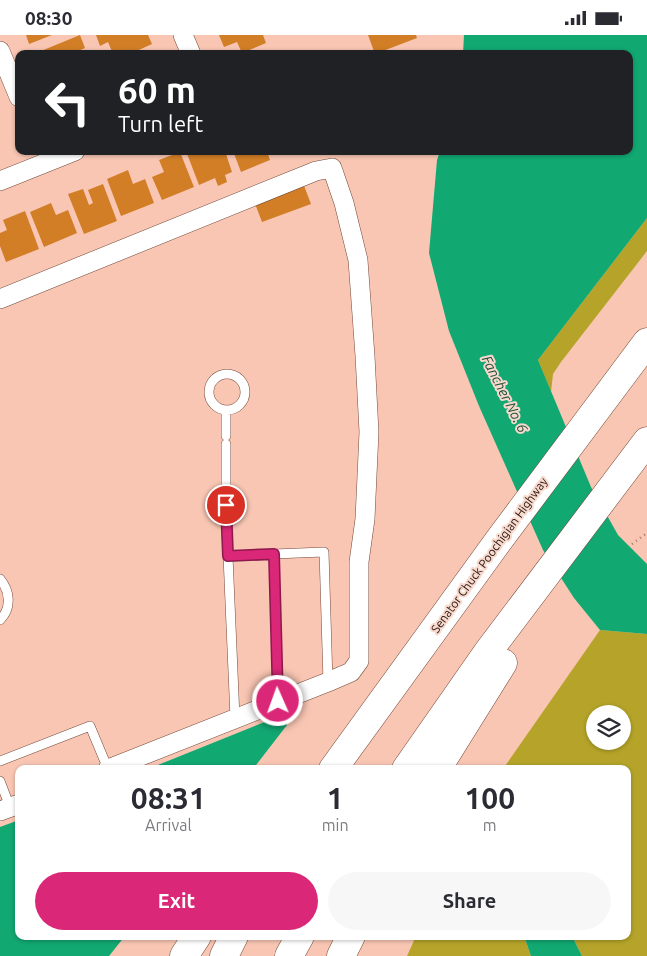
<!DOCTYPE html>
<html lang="en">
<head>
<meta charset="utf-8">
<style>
	:root { --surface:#fff; --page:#f7f7f7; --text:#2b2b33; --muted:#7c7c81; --accent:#db2777 }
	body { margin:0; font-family:Ubuntu,sans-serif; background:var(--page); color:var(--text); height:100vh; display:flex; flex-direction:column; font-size:19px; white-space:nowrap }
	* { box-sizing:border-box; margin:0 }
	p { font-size:16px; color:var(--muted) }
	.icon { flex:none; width:28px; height:28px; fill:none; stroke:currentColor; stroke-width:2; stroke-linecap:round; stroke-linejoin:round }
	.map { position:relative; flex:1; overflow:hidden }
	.panel { position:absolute; left:15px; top:730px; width:616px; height:175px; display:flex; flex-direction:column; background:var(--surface); border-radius:10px; box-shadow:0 1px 4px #0004 }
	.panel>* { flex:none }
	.top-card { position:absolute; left:15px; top:15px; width:618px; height:105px; border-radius:10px; box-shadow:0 1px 4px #0004; background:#202124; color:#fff; overflow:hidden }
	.fabs { position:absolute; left:586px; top:670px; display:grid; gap:10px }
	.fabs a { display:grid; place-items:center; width:45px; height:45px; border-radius:50%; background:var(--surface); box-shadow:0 1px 4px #0004; font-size:25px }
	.pin { position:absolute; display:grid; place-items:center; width:42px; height:42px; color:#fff; margin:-21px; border:2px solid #fff; border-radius:50%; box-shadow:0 1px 5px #0007 }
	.me { position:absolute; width:55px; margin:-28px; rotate:358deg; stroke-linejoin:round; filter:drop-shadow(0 0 4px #0008) }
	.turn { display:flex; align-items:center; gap:18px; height:105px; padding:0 20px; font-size:22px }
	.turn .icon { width:65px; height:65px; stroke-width:2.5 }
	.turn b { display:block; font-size:35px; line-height:42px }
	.eta { display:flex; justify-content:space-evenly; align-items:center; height:85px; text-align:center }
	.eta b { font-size:30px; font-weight:700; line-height:35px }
	.button { display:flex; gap:10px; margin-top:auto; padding:10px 20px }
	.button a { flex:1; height:58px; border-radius:30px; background:var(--accent); color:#fff; font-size:20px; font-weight:700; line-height:58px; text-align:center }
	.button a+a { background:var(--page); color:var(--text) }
	.status { display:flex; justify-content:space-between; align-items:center; height:35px; padding:0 25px; background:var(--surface); direction:ltr }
	.status svg { height:14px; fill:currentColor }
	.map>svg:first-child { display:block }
	.green { fill:#b5a429; fill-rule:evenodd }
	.water { fill:#11a872 }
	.building { fill:#d27e27 }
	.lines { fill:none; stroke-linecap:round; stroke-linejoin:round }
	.lane-casing { stroke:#734939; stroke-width:10 }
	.street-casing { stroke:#734939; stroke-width:20 }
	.highway-casing { stroke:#734939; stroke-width:29 }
	.path { stroke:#9b7769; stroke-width:2.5; stroke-dasharray:1 4; stroke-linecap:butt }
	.lane { stroke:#fff; stroke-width:9 }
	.street { stroke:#fff; stroke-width:19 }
	.highway { stroke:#fff; stroke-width:28 }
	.route-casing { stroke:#8e194d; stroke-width:12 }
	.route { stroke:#db2777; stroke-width:9 }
	.labels { text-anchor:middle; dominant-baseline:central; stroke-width:4; stroke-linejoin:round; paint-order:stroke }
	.street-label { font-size:12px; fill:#27150e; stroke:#f8d9cd }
	.water-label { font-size:14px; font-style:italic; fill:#1c4f38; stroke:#f8d9cd }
</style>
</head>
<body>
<div class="status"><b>08:30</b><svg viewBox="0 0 49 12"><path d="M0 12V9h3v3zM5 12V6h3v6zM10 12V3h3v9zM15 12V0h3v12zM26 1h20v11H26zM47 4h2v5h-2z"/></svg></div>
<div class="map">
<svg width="647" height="921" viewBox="0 0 647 921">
	<rect width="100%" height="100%" fill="#f9c6b3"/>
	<path class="green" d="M647,183V216L561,327L553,339L551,357L538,325Z
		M600,595L647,599V921H582L572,901H628V734H503ZM595,679H622V706H595Z
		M416,901H524L531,921H407Z"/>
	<path class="water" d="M464,0H647V183L538,325L591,452L618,500L647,529V599L600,595L574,563L543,515L479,371L449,296L429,218L437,125L440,116H629V19H463Z
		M282,680L287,690L253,734H148Z
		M19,785V901H125L109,921H0V792Z
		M524,901H572L582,921H531Z"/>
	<path class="building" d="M26,0H52L29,9Z
		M80,0L85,13L76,17L77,19H42L41,16Z
		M96,0H148L152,9L130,19H113L108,7L100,11Z
		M219,0H263L266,8L242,18L237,7L224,12Z
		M368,0H416L417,3L375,19Z
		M186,116L211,118L225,116L232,137L225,140L227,147L218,151L215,143L199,150Z
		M233,116H267L270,125L241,137Z
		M180,117L194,152L162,165L152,142L164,137L159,125Z
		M128,135L133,149L145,144L154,168L121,181L107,144Z
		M303,148L311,169L262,187L254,166Z
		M103,149L117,186L84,199L68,159L83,154L89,170L93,168L88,155Z
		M51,168L56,180L68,175L77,198L44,212L30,177Z
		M25,176L39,214L6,227L0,211V198L7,195L3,185Z"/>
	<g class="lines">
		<g class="lane-casing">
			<path id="lane" d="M209 357a18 18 0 1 1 36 0a18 18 0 1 1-36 0Z
				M226,375V401
				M226,459V409
				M225,470L228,521
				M0,544C10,556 12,573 0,585
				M278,666L274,519L324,517L328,647
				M235,683L228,521L274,519
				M0,726L90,691L108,734
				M0,746L10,772"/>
		</g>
		<g class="street-casing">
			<path id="street" d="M183,0L191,19
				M0,16L19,62
				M0,146L75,116
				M0,264L316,136L332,133L344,168L358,225L365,321L369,397L365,484L359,527V626L351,637L328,647L108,734
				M0,776L19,769"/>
		</g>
		<g class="highway-casing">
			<path id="highway" d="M333,734L499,505L647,307
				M406,734L487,618L647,406
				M437,734L503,628
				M184,921L197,901
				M224,921L234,901
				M289,921L300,901
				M341,921L351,901"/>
		</g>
		<path class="path" d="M632,509L647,498"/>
		<use href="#lane" class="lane"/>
		<use href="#street" class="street"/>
		<use href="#highway" class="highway"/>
	</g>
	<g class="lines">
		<g class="route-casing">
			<path id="route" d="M226,470L228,521L274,519L278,666"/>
		</g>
		<use href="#route" class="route"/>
	</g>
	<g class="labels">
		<g class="street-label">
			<text transform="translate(489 520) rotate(-54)">Senator Chuck Poochigian Highway</text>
		</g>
		<g class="water-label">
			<text transform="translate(505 359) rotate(63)">Fancher No. 6</text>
		</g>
	</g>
</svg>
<div class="fabs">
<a><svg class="icon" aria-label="layers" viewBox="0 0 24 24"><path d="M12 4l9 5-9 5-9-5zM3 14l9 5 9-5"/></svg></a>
</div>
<div class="pin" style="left:226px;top:470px;background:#d93025"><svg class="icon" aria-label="arrive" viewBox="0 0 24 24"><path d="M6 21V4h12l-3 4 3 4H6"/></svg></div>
<svg class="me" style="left:278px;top:666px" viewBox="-20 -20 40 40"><circle r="17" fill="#db2777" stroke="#fff" stroke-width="3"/><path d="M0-11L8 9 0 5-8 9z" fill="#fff"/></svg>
<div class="top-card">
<div class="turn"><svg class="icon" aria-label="left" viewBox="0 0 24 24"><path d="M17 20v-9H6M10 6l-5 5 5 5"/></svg><div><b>60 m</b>Turn left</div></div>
</div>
<section class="panel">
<div class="eta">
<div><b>08:31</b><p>Arrival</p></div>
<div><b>1</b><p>min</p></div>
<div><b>100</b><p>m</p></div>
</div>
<div class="button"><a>Exit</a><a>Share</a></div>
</section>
</div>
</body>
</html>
